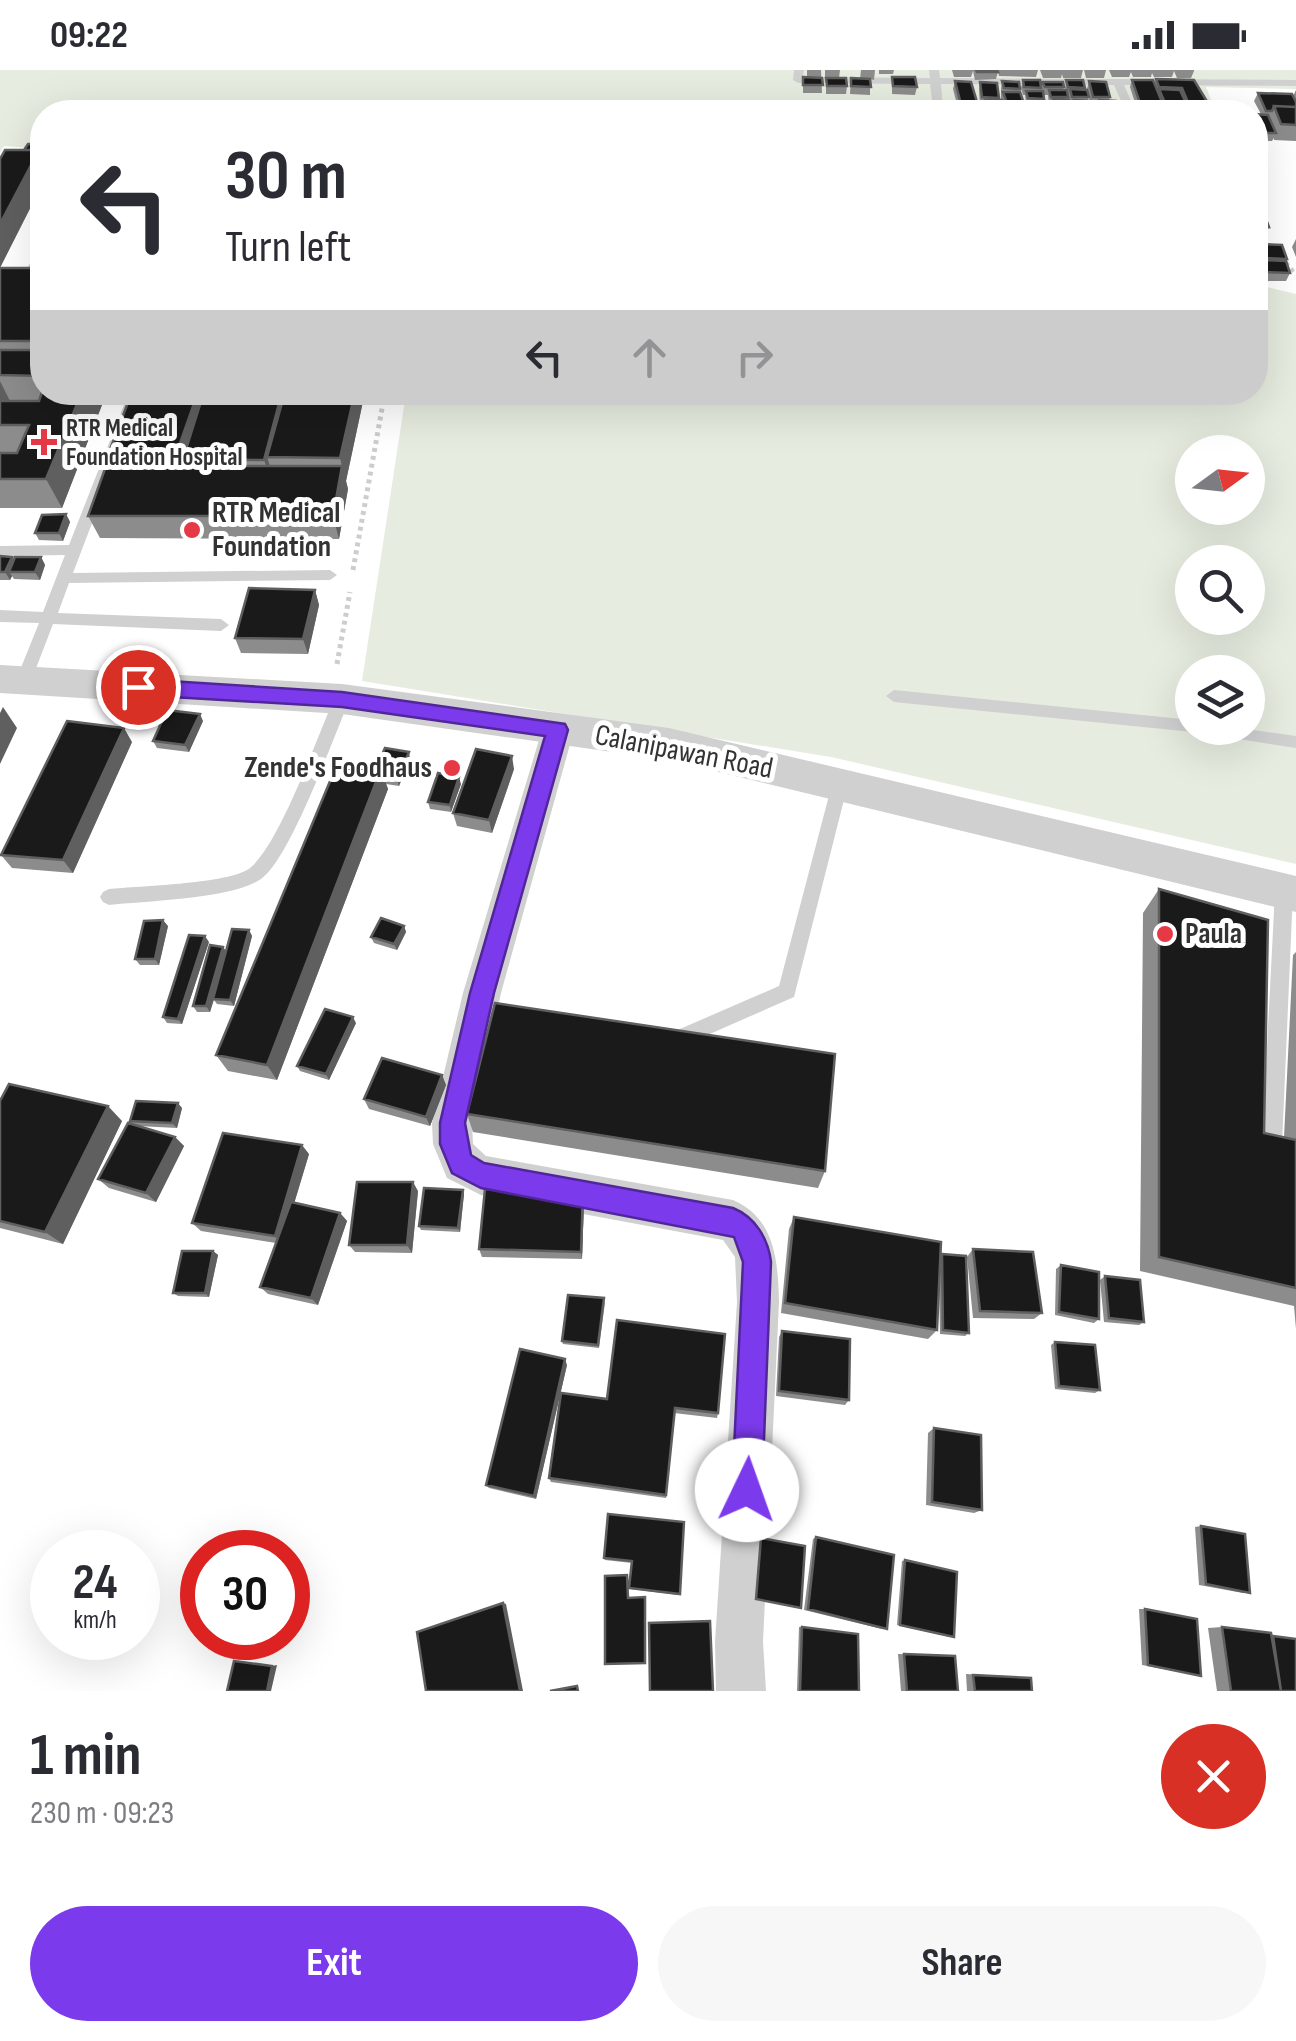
<!DOCTYPE html>
<html lang="en">
<head>
<meta charset="utf-8">
<style>
	:root { --surface:#fff; --page:#f7f7f7; --text:#2b2b33; --muted:#7c7c81; --accent:#7c3aed }
	body { margin:0; font-family:"Sofia Sans Condensed",sans-serif; background:var(--page); color:var(--text); height:100vh; display:flex; flex-direction:column; font-size:38px; white-space:nowrap }
	* { box-sizing:border-box; margin:0 }
	p { font-size:32px; color:var(--muted) }
	.icon { flex:none; width:55px; height:55px; fill:none; stroke:currentColor; stroke-width:2; stroke-linecap:round; stroke-linejoin:round }
	.map { position:relative; height:1621px; overflow:hidden }
	.details { display:flex; flex-direction:column; background:var(--surface); flex:1 }
	.details>* { flex:none }
	.banner { position:absolute; left:30px; top:30px; width:1238px; height:305px; border-radius:40px; box-shadow:0 10px 40px #0002; background:#fff; color:var(--text); overflow:hidden }
	.needle { width:65px; rotate:75deg }
	.fabs { position:absolute; left:1175px; top:365px; display:grid; gap:20px }
	.fabs a { display:grid; place-items:center; width:90px; height:90px; border-radius:50%; background:var(--surface); box-shadow:0 10px 40px #0002; font-size:50px }
	.speed { position:absolute; left:30px; top:1460px; display:flex; gap:20px; font-size:50px; font-weight:700; text-align:center }
	.speed>* { display:grid; place-content:center; width:130px; height:130px; border-radius:50%; background:var(--surface); box-shadow:0 10px 40px #0002; line-height:1 }
	.speed small { font-size:25px; font-weight:400 }
	.speed .limit { border:15px solid #d22; background:#fff; color:#111 }
	.pin { position:absolute; display:grid; place-items:center; width:85px; height:85px; color:#fff; margin:-42px; border:5px solid #fff; border-radius:50%; box-shadow:0 2px 10px #0007 }
	.me { position:absolute; width:110px; margin:-55px; rotate:3deg; stroke-linejoin:round; filter:drop-shadow(0 0 8px #0008) }
	.turn { display:flex; align-items:center; gap:35px; height:210px; padding:0 30px; font-size:45px }
	.turn .icon { width:130px; height:130px; stroke-width:2.5 }
	.turn b { display:block; font-size:70px; line-height:85px }
	.lanes { display:flex; align-items:center; height:95px; padding:0 30px; background:#0003; justify-content:center; gap:50px; direction:ltr }
	.lanes .off { opacity:.35 }
	.round { display:grid; place-items:center; flex:none; width:105px; height:105px; border-radius:52px; background:var(--page) }
	.overview { display:flex; align-items:center; justify-content:space-between; height:170px; padding:0 30px }
	h1 { font-size:60px; font-weight:700; line-height:75px }
	.primary-button { display:flex; gap:20px; margin-top:auto; padding:20px 30px }
	.primary-button a { flex:1; height:115px; border-radius:60px; background:var(--accent); color:#fff; font-size:40px; font-weight:700; line-height:115px; text-align:center }
	.primary-button a+a { background:var(--page); color:var(--text) }
	.status { display:flex; justify-content:space-between; align-items:center; height:70px; padding:0 50px; background:var(--surface); direction:ltr }
	.status svg { height:28px; fill:currentColor }
	.map>svg:first-child { display:block }
	.green { fill:#e6ecdf; fill-rule:evenodd }
	.lines { fill:none; stroke-linecap:round; stroke-linejoin:round }
	.path-far1 { stroke:#cdcdcd; stroke-width:4; stroke-dasharray:4 4; stroke-linecap:butt }
	.path { stroke:#cdcdcd; stroke-width:5; stroke-dasharray:4 4; stroke-linecap:butt }
	.service { fill:#d0d0d0; fill-rule:evenodd }
	.minor { fill:#d0d0d0; fill-rule:evenodd }
	.tertiary { fill:#d0d0d0; fill-rule:evenodd }
	.wall { fill:#8c8c8c }
	.shaded-wall { fill:#5f5f5f }
	.building { fill:#1a1a1a; stroke:#5f5f5f; stroke-width:2.5 }
	.route { fill:#7c3aed; stroke:#51269a; stroke-width:2.5 }
	.poi-dot { fill:#e63946; stroke:#fff; stroke-width:4 }
	.labels { text-anchor:middle; dominant-baseline:central; stroke-width:10; stroke-linejoin:round; paint-order:stroke }
	.far-poi-label { font-size:25px; font-weight:bold; fill:#333; stroke:#fff; text-anchor:start }
	.poi-label { font-size:30px; font-weight:bold; fill:#333; stroke:#fff; text-anchor:start }
	.street-label { font-size:30px; fill:#333; stroke:#fff }
</style>
</head>
<body>
<div class="status"><b>09:22</b><svg viewBox="0 0 49 12"><path d="M0 12V9h3v3zM5 12V6h3v6zM10 12V3h3v9zM15 12V0h3v12zM26 1h20v11H26zM47 4h2v5h-2z"/></svg></div>
<div class="map">
<svg width="1296" height="1621" viewBox="0 0 1296 1621">
	<rect width="100%" height="100%" fill="#fff"/>
	<path class="green" d="M0,0H1296V19L1206,17L1216,42H42V79L4,76L0,83Z
		M1255,214L1296,224V794L831,687L362,611L406,323L1255,322ZM1192,382H1248V438H1192ZM1192,492H1248V548H1192ZM1192,602H1248V658H1192Z"/>
	<g class="lines">
		<path class="path-far1" d="M1281,186L1296,205"/>
		<path class="path" d="M353,500L385,322
			M337,594L350,522"/>
		<path class="service" d="M794,0H804L803,7L930,8L929,0H939L940,8L1296,10V16L1124,15L1136,42H1126L1114,15L941,14L943,39L940,42H928L933,38L930,14L798,13L793,10Z
			M757,39H779L784,42H752Z
			M38,179H42V192L29,216H21L19,213Z
			M129,322H142L73,503L330,500L337,505L330,510L69,513L58,543L221,549L229,555L221,561L53,554L30,614H18L16,610L39,553L0,552V540L43,542L65,485L0,486V476L69,475Z
			M894,620L1192,650V658H1239L1296,666V678L1193,662L894,632L886,626Z
			M342,623L350,629C334,666 290,789 261,809C233,829 145,831 109,835L103,832L100,827L103,822L109,819C140,816 222,814 247,800C277,782 318,665 334,629Z
			M840,707L848,714L794,927L687,974L680,977L673,974L671,968L673,962L779,916L832,714Z
			M1284,813L1290,816L1293,821L1282,1075L1279,1082L1272,1085L1265,1082L1262,1075L1275,821L1278,816Z"/>
		<path class="minor" d="M558,647L569,651L574,660L501,923L472,1053L473,1074L486,1086L733,1130C775,1148 778,1191 779,1232L763,1572L766,1621H716L715,1572L737,1232L735,1187L723,1170L481,1125L447,1108L433,1074L432,1053L463,923L542,660L547,651Z"/>
		<path class="tertiary" d="M0,595L342,614L669,658L1296,806V842L669,690L342,644L0,623Z"/>
	</g>
	<path class="wall" d="M807,0H821L822,23H803V7H807Z
		M825,0H840L839,8H825Z
		M861,0H875L874,10L870,9V25L850,24L851,8L860,9Z
		M879,0H894L893,4H879Z
		M952,0H1038L1036,7L999,6L998,2L996,9L975,10L973,1L971,7H954Z
		M1040,0H1083L1081,8H1063L1062,4L1061,8H1043Z
		M1084,0H1106L1104,8H1086Z
		M1109,0H1194V1L1191,8H1177L1174,1L1172,7H1154L1152,3L1151,7H1133L1131,2L1129,7H1112Z
		M892,7L917,17L915,25L892,24Z
		M826,8L847,16L846,24H826Z
		M1156,9L1194,10L1211,38L1210,41L1214,42H1138L1130,17L1132,10L1154,15Z
		M1023,10L1041,17L1042,12L1064,17L1063,20H1065L1066,10L1085,18L1084,20L1089,27L1088,30L1090,31L1087,19L1089,11L1110,27L1109,31L1118,42H1097V35H1092V42H1052L1051,35H1049L1048,25H1044L1047,42H1027L1025,25H1023L1021,18Z
		M955,11L980,42H959L953,19Z
		M1002,11L1020,19L1027,42H1005L1002,34V41L1004,42H984V35H980L979,20L980,12L999,28L998,30H1001V19Z
		M1296,20V71L1274,70V68L1272,71H1255V44H1261L1254,31L1258,23L1293,26Z
		M0,89V198H42V322H107L62,438H0Z
		M1255,120L1269,157L1266,165H1255Z
		M1296,169V187L1292,177Z
		M1260,174L1287,189L1286,191L1290,203L1286,211H1264L1262,204L1259,210H1255V185L1260,197L1261,195L1256,182Z
		M132,322H365L346,411L348,419L339,469L100,468L88,446L115,396L109,382Z
		M66,444L70,452L63,471L39,470L35,463Z
		M0,486L12,487L14,490L41,487L45,495L40,510L14,509L12,506L10,510H0Z
		M315,520L319,535L308,584L241,583L235,568Z
		M203,651L189,682L157,678L153,671Z
		M132,672L73,803L12,798L1,785Z
		M410,689L399,716L386,714L388,719L277,1010L228,1001L216,985L376,698Z
		M514,699L492,763L457,756L453,743Z
		M461,714L451,742L430,739L428,732Z
		M1159,819L1264,1063L1284,1067L1293,885L1296,882V1259L1294,1236L1140,1201L1143,843Z
		M168,856L159,895H140L135,889Z
		M404,856L406,862L397,880L374,873L371,867Z
		M249,860L252,866L234,936L217,934L214,930L210,942H197L193,936L223,877L226,881Z
		M209,872L182,954L167,953L163,947Z
		M356,953L329,1010L300,1001L297,996Z
		M442,1005L446,1015L430,1056L369,1039L364,1029Z
		M0,1031L122,1051L63,1174L0,1158Z
		M182,1038L177,1058L138,1056L175,1067L184,1076L156,1132L109,1118L98,1109L134,1055L130,1051Z
		M467,1044L825,1101L818,1118L473,1062Z
		M309,1084L294,1133L340,1143L347,1151L318,1235L268,1224L260,1217L276,1173L201,1161L192,1153Z
		M418,1121L412,1183L355,1182L349,1175Z
		M464,1124L460,1162L421,1160L419,1156Z
		M584,1131L582,1189L482,1187L479,1179Z
		M794,1147L940,1186L942,1184L969,1263L965,1266L940,1264L939,1210L937,1260L928,1269L781,1243L789,1159Z
		M973,1179L1042,1243L1034,1249L973,1248L967,1187Z
		M213,1181L218,1185L209,1227L178,1226L173,1223Z
		M1061,1195L1099,1249L1094,1253L1055,1245L1056,1199Z
		M1105,1206L1144,1252L1139,1255L1104,1252L1100,1210Z
		M605,1232L599,1278L563,1274L562,1271Z
		M782,1261L849,1330L845,1335L776,1326L779,1267Z
		M1055,1272L1100,1320L1095,1323L1055,1319L1051,1275Z
		M567,1295L536,1429L489,1418L486,1415Z
		M561,1323L718,1343L717,1348L674,1343L666,1428L551,1412L549,1408Z
		M934,1358L982,1440L974,1443L926,1435L928,1363Z
		M608,1444L680,1524L679,1525L630,1519L632,1493L605,1490L604,1488Z
		M1201,1456L1250,1523H1243L1199,1515L1195,1457Z
		M816,1467L887,1559H882L804,1540L813,1469Z
		M905,1490L950,1567L897,1555L902,1491Z
		M1139,1539H1145L1201,1606L1142,1595Z
		M799,1557H802L859,1621H797Z
		M1222,1557L1296,1621H1217L1208,1558Z
		M898,1584L955,1586L958,1621H901Z
		M966,1604L1021,1607L1032,1621H967Z"/>
	<path class="shaded-wall" d="M39,80L42,88V115L0,198V154Z
		M0,311L12,335L0,355Z
		M82,322H107L62,438L46,409Z
		M198,322H213L183,389L188,401L186,405L177,382Z
		M282,322H295L267,387L273,406L272,412L264,390Z
		M355,322H365L346,411L348,419L339,469L333,446L342,396L340,388Z
		M66,444L70,452L63,471L59,463Z
		M12,487L17,494L9,502L12,506L10,510L5,502Z
		M41,487L45,495L40,510L35,502Z
		M315,520L319,535L308,584L303,569Z
		M3,637L17,658L0,694V643Z
		M200,644L203,651L189,682L185,675Z
		M124,658L132,672L73,803L63,790Z
		M409,682L410,689L399,716L397,709Z
		M512,686L514,699L492,763L489,750Z
		M381,699L388,719L277,1010L267,995Z
		M459,707L461,714L451,742L450,735Z
		M163,850L168,856L159,895L155,889Z
		M404,856L406,862L397,880L394,874Z
		M249,860L252,866L234,936L230,930Z
		M205,866L209,872L182,954L178,949Z
		M223,877L227,883L210,942L206,936Z
		M353,947L356,953L329,1010L326,1004Z
		M442,1005L446,1015L430,1056L426,1047Z
		M178,1033L182,1038L177,1058L172,1053Z
		M108,1036L122,1051L63,1174L45,1162Z
		M175,1067L184,1076L156,1132L146,1123Z
		M302,1075L309,1084L282,1174L275,1166Z
		M413,1112L418,1121L412,1183L407,1175Z
		M463,1120L464,1124L460,1162L458,1158Z
		M583,1122L584,1131L582,1189L581,1182Z
		M340,1143L347,1151L318,1235L311,1228Z
		M213,1181L218,1185L209,1227L205,1223Z
		M565,1289L567,1295L536,1429L534,1426Z
		M503,1533L506,1534L523,1621H520Z
		M277,1595L271,1621H267L272,1596Z"/>
	<path class="building" d="M976,0H997L998,2H977Z
		M803,7L822,8L823,15H803Z
		M892,7H915L917,17L893,16Z
		M826,8H846L847,16H827Z
		M851,8L870,9L871,17L851,16Z
		M1156,9L1194,10L1211,38L1190,37L1182,18L1159,17Z
		M1023,10H1040L1041,18L1024,17Z
		M1066,10H1083L1085,18L1068,17Z
		M1132,10H1153L1166,42H1143Z
		M955,11L971,12L980,42H963Z
		M1002,11L1019,12L1020,19L1004,18Z
		M1089,11L1106,12L1110,27H1093Z
		M980,12L997,13L999,28L982,27Z
		M1042,12H1063L1064,17H1045Z
		M1070,19L1087,20L1089,27H1072Z
		M1159,19L1180,20L1190,42H1169Z
		M1049,20H1067L1068,27H1051Z
		M1026,21H1043L1044,29L1028,28Z
		M1003,22H1020L1027,42H1010Z
		M1258,23L1292,24L1296,32V37L1274,36L1272,41H1266Z
		M1053,29L1069,30L1071,37L1054,36Z
		M985,30H1002L1003,38L986,37Z
		M1074,30L1091,31L1093,38L1076,37Z
		M1099,30L1116,31L1118,42H1101Z
		M1028,31H1045L1047,39L1030,38Z
		M1274,36L1296,37V55L1281,54Z
		M987,40L1004,41V42H988Z
		M1054,40H1078L1079,42H1054Z
		M1192,40L1213,41L1214,42H1193Z
		M1255,44L1268,45L1276,63H1255Z
		M28,74H42V88L39,80H24Z
		M5,80H39L0,154V89Z
		M1255,120L1269,157L1255,156Z
		M1260,174L1282,175L1287,189L1265,188Z
		M1255,185H1256L1262,202H1255Z
		M1263,190L1286,191L1290,203L1267,202Z
		M0,198H42V271H0Z
		M0,280H42V306L0,305Z
		M42,322H82L46,409H0V383H17L29,355H0V331H39Z
		M132,322H198L177,382H109Z
		M204,322H282L264,390L183,389Z
		M285,322H355L340,388L267,387Z
		M106,396H342L333,446H88Z
		M66,444L59,463H35L42,445Z
		M0,486L12,487L5,502H0Z
		M15,487H41L35,502H9Z
		M249,518L315,520L303,569L235,568Z
		M167,640L200,644L185,675L153,671Z
		M67,651L124,658L63,790L1,785Z
		M385,678L409,682L397,709L384,707L381,699L376,698Z
		M476,679L512,686L489,750L453,743Z
		M338,692L381,699L267,995L216,985Z
		M438,703L459,707L450,735L428,732Z
		M1159,819L1268,850L1264,1063L1296,1070V1218L1159,1187Z
		M381,848L404,856L394,874L371,867Z
		M163,850L155,889H135L144,851Z
		M232,859L249,860L230,930L213,929Z
		M189,865L205,866L178,949L163,947Z
		M210,875L223,877L206,936H193Z
		M495,933L835,984L825,1101L467,1044Z
		M325,939L353,947L326,1004L297,996Z
		M382,988L442,1005L426,1047L364,1029Z
		M9,1014L108,1036L45,1162L0,1151V1031Z
		M136,1031L178,1033L172,1053L130,1051Z
		M128,1053L175,1067L146,1123L98,1109Z
		M223,1063L302,1075L275,1166L192,1153Z
		M357,1112H413L407,1175H349Z
		M424,1118L463,1120L458,1158L419,1156Z
		M485,1119L583,1122L581,1182L479,1179Z
		M291,1132L340,1143L311,1228L260,1217Z
		M794,1147L941,1172L937,1260L785,1233Z
		M973,1179L1033,1182L1042,1243L980,1241Z
		M182,1181H213L205,1223H173Z
		M942,1184L966,1186L969,1263L943,1260Z
		M1061,1195L1099,1202V1249L1059,1242Z
		M1105,1206L1140,1210L1144,1252L1109,1248Z
		M568,1225L604,1228L598,1275L562,1271Z
		M617,1250L725,1264L718,1343L675,1338L666,1425L549,1408L561,1323L607,1329Z
		M782,1261L850,1269L849,1330L779,1321Z
		M1055,1272L1095,1275L1100,1320L1059,1316Z
		M520,1279L565,1289L534,1426L486,1415Z
		M934,1358L981,1365L982,1440L932,1432Z
		M608,1444L684,1452L680,1524L629,1518L632,1491L604,1488Z
		M1201,1456L1245,1464L1250,1523L1206,1514Z
		M816,1467L894,1485L887,1559L808,1539Z
		M761,1468L805,1476L801,1538L756,1529Z
		M905,1490L957,1502L954,1567L900,1555Z
		M627,1505L628,1528L645,1527V1593L605,1594V1506Z
		M503,1533L520,1621H426L417,1562Z
		M1145,1539L1197,1549L1201,1606L1148,1595Z
		M710,1551L713,1621H650L649,1553Z
		M802,1557L858,1564L859,1621H800Z
		M1222,1557L1271,1563L1281,1621H1231Z
		M1273,1566L1296,1569V1621H1281Z
		M904,1584L955,1586L958,1621H907Z
		M234,1591L272,1596L267,1621H227Z
		M973,1605L1031,1608L1032,1621H975Z
		M577,1616L578,1621H550Z"/>
	<path class="route" d="M138,609L342,622L565,654L568,660L494,923L465,1053L471,1085L484,1093L733,1138C755,1147 768,1168 771,1192L762,1420L758,1431L747,1435L737,1431L732,1420L743,1192L734,1167L481,1118L452,1103L440,1074V1053L470,923L545,666L342,637L138,625L128,617Z"/>
	<g class="poi-dot">
		<path d="M39 357h10v10h10v10h-10v10h-10v-10h-10v-10h10z"/>
		<circle cx="192" cy="460" r="10"/>
		<circle cx="452" cy="698" r="10"/>
		<circle cx="1165" cy="864" r="10"/>
	</g>
	<g class="labels">
		<g class="far-poi-label">
			<text x="66" y="358">RTR Medical<tspan x="66" dy="29">Foundation Hospital</tspan></text>
		</g>
		<g class="poi-label">
			<text x="212" y="443">RTR Medical<tspan x="212" dy="34">Foundation</tspan></text>
			<text x="432" y="698" text-anchor="end">Zende's Foodhaus</text>
			<text x="1185" y="864">Paula</text>
		</g>
		<g class="street-label">
			<text transform="translate(684 682) rotate(11)">Calanipawan Road</text>
		</g>
	</g>
</svg>
<div class="fabs">
<a><svg class="needle" viewBox="-14 -14 28 28"><path d="M0-13l5 13h-10z" fill="#e53935"/><path d="M0 13l5-13h-10z" fill="#7c7c81"/></svg></a>
<a><svg class="icon" aria-label="search" viewBox="0 0 24 24"><circle cx="10" cy="10" r="6"/><path d="M15 15l6 6"/></svg></a>
<a><svg class="icon" aria-label="layers" viewBox="0 0 24 24"><path d="M12 4l9 5-9 5-9-5zM3 14l9 5 9-5"/></svg></a>
</div>
<div class="speed"><div>24<small>km/h</small></div><div class="limit">30</div></div>
<div class="pin" style="left:138px;top:617px;background:#d93025"><svg class="icon" aria-label="arrive" viewBox="0 0 24 24"><path d="M6 21V4h12l-3 4 3 4H6"/></svg></div>
<svg class="me" style="left:747px;top:1420px" viewBox="-20 -20 40 40"><circle r="19" fill="#fff"/><path d="M0-13L10 11 0 6-10 11z" fill="#7c3aed"/></svg>
<div class="banner">
<div class="turn"><svg class="icon" aria-label="left" viewBox="0 0 24 24"><path d="M17 20v-9H6M10 6l-5 5 5 5"/></svg><div><b>30 m</b>Turn left</div></div>
<div class="lanes"><svg class="icon" aria-label="left" viewBox="0 0 24 24"><path d="M17 20v-9H6M10 6l-5 5 5 5"/></svg><svg class="icon off" aria-label="ahead" viewBox="0 0 24 24"><path d="M12 20V5M6 11l6-6 6 6"/></svg><svg class="icon off" aria-label="right" viewBox="0 0 24 24"><path d="M7 20v-9h11M14 6l5 5-5 5"/></svg></div>
</div>
</div>
<section class="details">
<div class="overview"><div><h1>1 min</h1><p>230 m · 09:23</p></div><a class="round" style="background:#d93025;color:#fff"><svg class="icon" aria-label="close" viewBox="0 0 24 24"><path d="M6 6l12 12M18 6L6 18"/></svg></a></div>
<div class="primary-button"><a>Exit</a><a>Share</a></div>
</section>
</body>
</html>
